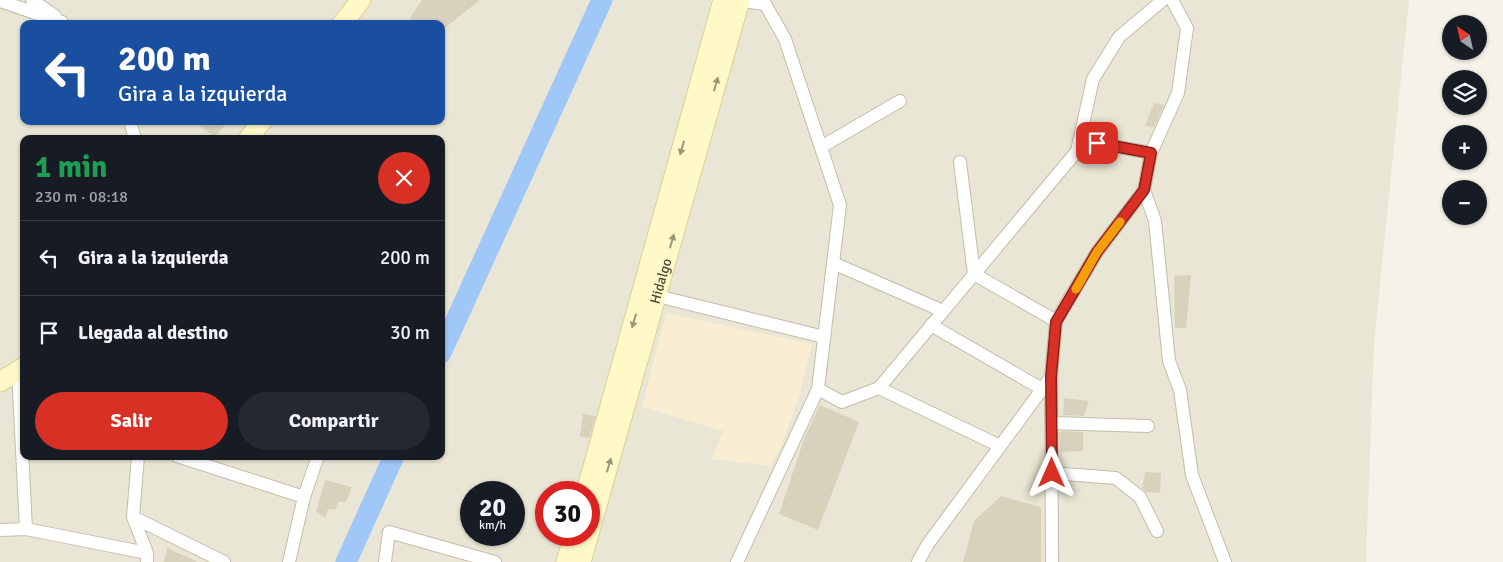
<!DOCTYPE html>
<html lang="es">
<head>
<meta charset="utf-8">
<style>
	:root { --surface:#171b24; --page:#242831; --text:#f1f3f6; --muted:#9ea1a6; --line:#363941; --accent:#d93025 }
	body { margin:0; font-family:Signika,sans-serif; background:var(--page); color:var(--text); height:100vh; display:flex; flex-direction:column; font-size:19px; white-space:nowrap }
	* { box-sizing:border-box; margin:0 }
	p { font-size:16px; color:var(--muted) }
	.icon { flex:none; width:28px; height:28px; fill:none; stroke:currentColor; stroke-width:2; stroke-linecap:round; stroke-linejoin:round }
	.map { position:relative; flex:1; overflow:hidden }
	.details { position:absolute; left:20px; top:135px; width:425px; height:325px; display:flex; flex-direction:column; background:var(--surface); border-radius:10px; box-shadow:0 1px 4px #0004 }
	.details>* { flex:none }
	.top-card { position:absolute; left:20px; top:20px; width:425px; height:105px; border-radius:10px; box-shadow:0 1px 4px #0004; background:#1a4fa0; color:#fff; overflow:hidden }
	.needle { width:32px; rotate:326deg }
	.fabs { position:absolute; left:1442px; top:15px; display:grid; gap:10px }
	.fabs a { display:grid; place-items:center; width:45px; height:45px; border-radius:50%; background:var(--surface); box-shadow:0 1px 4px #0004; font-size:25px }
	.speed { position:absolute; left:460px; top:481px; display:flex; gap:10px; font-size:25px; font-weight:700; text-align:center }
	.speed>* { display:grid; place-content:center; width:65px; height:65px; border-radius:50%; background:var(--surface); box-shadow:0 1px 4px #0004; line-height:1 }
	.speed small { font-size:12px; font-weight:400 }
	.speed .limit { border:8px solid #d22; background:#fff; color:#111 }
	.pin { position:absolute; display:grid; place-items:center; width:42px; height:42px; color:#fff; margin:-21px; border-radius:10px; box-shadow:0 2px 8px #0006 }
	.me { position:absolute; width:55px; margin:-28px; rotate:0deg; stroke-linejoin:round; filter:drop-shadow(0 0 4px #0008) }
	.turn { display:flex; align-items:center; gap:18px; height:105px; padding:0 15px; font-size:22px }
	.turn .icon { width:65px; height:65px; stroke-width:2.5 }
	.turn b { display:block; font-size:35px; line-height:42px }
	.round { display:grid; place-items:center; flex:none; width:52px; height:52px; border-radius:26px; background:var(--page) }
	.summary { display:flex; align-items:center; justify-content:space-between; height:85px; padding:0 15px }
	h1 { font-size:30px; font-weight:700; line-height:38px; color:#1e9e55 }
	.cta { display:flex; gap:10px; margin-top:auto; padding:10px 15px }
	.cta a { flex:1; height:58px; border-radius:30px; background:var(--accent); color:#fff; font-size:20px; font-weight:700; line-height:58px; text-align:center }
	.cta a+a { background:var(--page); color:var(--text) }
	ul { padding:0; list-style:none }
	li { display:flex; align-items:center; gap:15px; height:75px; padding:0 15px; border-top:1px solid var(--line) }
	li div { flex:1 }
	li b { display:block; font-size:19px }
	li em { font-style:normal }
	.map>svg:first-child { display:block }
	.residential { fill:#eae6d5; fill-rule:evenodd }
	.commercial { fill:#f9eed1 }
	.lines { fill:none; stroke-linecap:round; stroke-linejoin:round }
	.river { stroke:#9fc7f7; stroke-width:21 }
	.building { fill:#d8d1bc }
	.minor-casing { stroke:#c2bda9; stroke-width:14 }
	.secondary-casing { stroke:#dad193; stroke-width:21 }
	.minor { stroke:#fff; stroke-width:12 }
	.secondary { stroke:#fff9c8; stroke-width:19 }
	.oneway { fill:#9b9678 }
	.route-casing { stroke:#8d1f18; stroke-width:12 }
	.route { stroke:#d93025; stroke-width:9 }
	.slow { stroke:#f59e0b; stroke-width:9 }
	.labels { text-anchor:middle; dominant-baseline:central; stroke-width:5; stroke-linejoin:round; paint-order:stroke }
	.street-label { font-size:14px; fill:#4a4536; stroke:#fff }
</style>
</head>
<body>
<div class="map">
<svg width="1503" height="562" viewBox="0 0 1503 562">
	<rect width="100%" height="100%" fill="#f5f3e8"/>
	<path class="residential" d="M0,0H1409L1374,343L1366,562H0ZM24,24H441V121H24ZM24,139H441V456H24ZM471,492H514V535H471ZM546,492H589V535H546Z"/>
	<path class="commercial" d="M666,313L812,344L799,397L781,447L770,466L712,459L723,431L642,407Z"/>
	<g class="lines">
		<path class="river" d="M441,353L602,0
			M346,562L394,456"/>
	</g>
	<path class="building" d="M422,0H480L441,31V24H420L410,18Z
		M1154,103L1164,105L1154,127L1145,126Z
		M193,121H228L215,137Z
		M1191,275L1186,328H1175L1174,276Z
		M1064,398L1089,401L1084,416L1063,415Z
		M820,405L859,422L818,530L779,514L804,439Z
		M583,414L596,416L589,438L580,436Z
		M1062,431L1083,432V451L1060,452L1059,433Z
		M1145,472L1161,473L1160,493L1146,492L1142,488Z
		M325,480L352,487L346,502H338L335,510L328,509L325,518L316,512Z
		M1001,496L1041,507V562H963L974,521Z
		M167,548L198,562H164Z"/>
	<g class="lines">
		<g class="minor-casing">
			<path id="minor" d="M32,0L55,16
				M735,0L765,4L785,39L840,205L818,389L737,562
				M0,1L62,22
				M130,121L135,139
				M1079,140L1151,153
				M821,147L900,101
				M960,162L974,274L1056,321
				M1144,190L1155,221L1169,361L1180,390L1192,475L1225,562
				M833,263L943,311
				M649,294L824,337
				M931,325L1042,389
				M18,371L26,529
				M879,388L1000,446
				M818,389L842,402L879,388L1077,151L1093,79L1119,37L1163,0
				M1051,423L1148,426
				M138,456L133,517L147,553V562
				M177,456L304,497
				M1051,473L1116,478L1140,497L1157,531
				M133,517L224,562
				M0,530L26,529L147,553
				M289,562L304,497L318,456
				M385,562L389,532L495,562
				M918,562L928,544L1051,377
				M1052,562L1051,377L1056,321L1097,252L1144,190L1151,153L1178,93L1187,28L1172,0"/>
		</g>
		<g class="secondary-casing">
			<g id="secondary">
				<path d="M342,24L361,0"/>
				<path d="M248,139L262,121"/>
				<path d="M0,382L24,367"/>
				<path d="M586,492L723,0"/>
				<path d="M566,562L574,535"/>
				<path id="s1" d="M581,562L740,0"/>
			</g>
		</g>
		<use href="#minor" class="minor"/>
		<use href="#secondary" class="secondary"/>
	</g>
	<defs><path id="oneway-solid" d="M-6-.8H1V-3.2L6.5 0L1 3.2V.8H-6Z" transform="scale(1.25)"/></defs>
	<g class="oneway">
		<use href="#oneway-solid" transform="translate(716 84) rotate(-74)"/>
		<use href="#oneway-solid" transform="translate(682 148) rotate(106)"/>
		<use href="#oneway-solid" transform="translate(672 241) rotate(-74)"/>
		<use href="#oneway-solid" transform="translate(634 321) rotate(106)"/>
		<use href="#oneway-solid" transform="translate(609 465) rotate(-74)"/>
	</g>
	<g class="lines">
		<g class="route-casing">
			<path id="route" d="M1052,473L1051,377L1056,322L1097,252L1144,190L1151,153L1097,143"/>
		</g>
		<use href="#route" class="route"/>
		<path class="slow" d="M1076,289L1097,252L1120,222"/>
	</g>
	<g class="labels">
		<g class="street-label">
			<text stroke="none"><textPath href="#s1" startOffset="292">Hidalgo</textPath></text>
		</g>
	</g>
</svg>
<div class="fabs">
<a><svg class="needle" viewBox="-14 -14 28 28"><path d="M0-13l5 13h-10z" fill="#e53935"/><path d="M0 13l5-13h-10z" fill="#9ea1a6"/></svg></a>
<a><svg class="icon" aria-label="layers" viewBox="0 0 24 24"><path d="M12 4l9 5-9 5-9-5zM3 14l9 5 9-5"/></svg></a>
<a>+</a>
<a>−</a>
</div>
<div class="speed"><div>20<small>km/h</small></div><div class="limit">30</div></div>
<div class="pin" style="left:1097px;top:143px;background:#d93025"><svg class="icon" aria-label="arrive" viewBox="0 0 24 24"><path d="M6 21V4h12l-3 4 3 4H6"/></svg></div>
<svg class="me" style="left:1052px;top:473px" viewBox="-20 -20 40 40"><path d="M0-17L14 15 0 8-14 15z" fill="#d93025" stroke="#fff" stroke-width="4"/></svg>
<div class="top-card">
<div class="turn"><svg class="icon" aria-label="left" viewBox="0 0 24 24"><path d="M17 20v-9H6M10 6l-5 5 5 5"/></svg><div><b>200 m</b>Gira a la izquierda</div></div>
</div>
<section class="details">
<div class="summary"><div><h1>1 min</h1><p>230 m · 08:18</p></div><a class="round" style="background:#d93025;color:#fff"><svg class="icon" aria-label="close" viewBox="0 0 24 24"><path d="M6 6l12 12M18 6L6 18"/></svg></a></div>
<ul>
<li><svg class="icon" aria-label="left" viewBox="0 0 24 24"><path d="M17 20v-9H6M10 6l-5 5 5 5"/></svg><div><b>Gira a la izquierda</b></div><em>200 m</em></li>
<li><svg class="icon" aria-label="arrive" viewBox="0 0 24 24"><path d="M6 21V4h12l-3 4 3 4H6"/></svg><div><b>Llegada al destino</b></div><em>30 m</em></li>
</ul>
<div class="cta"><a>Salir</a><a>Compartir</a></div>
</section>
</div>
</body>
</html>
